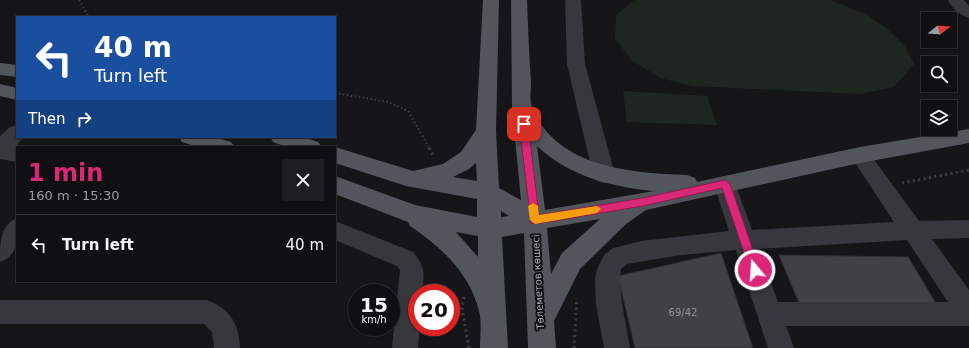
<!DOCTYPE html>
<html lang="en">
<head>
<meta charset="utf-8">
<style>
	:root { --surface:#101012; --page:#1e1e20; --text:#f1f3f6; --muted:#9c9d9f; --line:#303032; --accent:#db2777 }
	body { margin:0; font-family:"DejaVu Sans",sans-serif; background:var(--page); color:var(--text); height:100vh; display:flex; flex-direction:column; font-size:15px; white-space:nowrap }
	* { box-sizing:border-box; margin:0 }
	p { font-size:13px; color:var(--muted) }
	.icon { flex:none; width:22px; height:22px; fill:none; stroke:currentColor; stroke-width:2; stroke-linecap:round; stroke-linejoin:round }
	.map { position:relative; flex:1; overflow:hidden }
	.details { position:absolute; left:16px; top:146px; width:320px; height:136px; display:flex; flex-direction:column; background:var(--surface); border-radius:0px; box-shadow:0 1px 3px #0004,0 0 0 1px var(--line) }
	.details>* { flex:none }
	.guide { position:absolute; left:16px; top:16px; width:320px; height:122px; border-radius:0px; box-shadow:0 1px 3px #0004,0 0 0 1px var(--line); background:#1a4fa0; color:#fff; overflow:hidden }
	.needle { width:26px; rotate:73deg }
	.controls { position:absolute; left:921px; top:12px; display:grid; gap:8px }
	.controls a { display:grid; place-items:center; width:36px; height:36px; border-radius:0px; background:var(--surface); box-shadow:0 1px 3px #0004,0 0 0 1px var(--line); font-size:20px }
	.speed { position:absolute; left:348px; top:284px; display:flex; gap:8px; font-size:20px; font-weight:700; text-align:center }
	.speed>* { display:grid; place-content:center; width:52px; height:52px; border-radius:50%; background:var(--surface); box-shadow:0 1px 3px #0004,0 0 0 1px var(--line); line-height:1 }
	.speed small { font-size:10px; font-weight:400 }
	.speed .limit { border:6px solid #d22; background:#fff; color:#111 }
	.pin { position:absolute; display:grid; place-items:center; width:34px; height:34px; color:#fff; margin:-17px; border-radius:8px; box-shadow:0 2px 6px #0006 }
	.me { position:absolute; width:44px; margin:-22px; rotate:342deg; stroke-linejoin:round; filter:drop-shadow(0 0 3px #0008) }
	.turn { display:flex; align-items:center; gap:14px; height:84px; padding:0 12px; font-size:18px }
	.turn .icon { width:52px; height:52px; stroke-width:2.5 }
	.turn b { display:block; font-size:28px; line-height:34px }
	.then { display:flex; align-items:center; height:38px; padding:0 12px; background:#0003; gap:8px; font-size:15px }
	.round { display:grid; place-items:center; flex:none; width:42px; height:42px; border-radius:0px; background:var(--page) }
	.headline { display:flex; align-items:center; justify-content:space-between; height:68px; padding:0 12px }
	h1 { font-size:24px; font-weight:700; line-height:30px; color:var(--accent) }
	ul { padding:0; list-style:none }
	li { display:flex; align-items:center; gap:12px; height:60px; padding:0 12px; border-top:1px solid var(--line) }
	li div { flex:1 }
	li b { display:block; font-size:15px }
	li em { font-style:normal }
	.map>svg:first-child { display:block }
	.green { fill:#1e261f }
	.building { fill:#404145; stroke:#303034 }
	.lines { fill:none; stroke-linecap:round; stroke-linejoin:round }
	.path-far1 { stroke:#3d3f44; stroke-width:2; stroke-dasharray:1.5 2.5; stroke-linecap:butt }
	.path { stroke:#3d3f44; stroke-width:3; stroke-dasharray:2 3.5; stroke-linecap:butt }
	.minor { fill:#37383d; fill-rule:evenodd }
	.major { fill:#53555c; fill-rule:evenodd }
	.route { fill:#db2777; stroke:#8e194d }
	.slow { fill:#f59e0b }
	.labels { text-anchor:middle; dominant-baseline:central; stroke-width:4; stroke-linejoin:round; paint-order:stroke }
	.street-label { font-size:10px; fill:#a8adb8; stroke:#111113 }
	.near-number-label { font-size:10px; fill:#8e929b }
</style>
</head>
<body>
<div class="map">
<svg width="969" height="348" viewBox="0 0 969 348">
	<rect width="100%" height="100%" fill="#161618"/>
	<path class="green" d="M634,0H830L866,14L887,29L904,45L914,64L894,87L860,94L692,86L660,78L631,60L615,38L616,15Z
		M623,91L707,96L717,125L627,122Z"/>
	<path class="building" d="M721,253L753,348H635L618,276Z
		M779,255L908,257L937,305L799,303Z"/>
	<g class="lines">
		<path class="path-far1" d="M79,0L89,17
			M335,93L388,102L408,111L430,149"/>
		<path class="path" d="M429,148L434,157
			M902,183L969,170
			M464,297L462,308L469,348
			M574,348L577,298"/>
		<path class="minor" d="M565,0H581L585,64L615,175L611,181L604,183L597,181L593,175L567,64Z
			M948,0H964L969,6V18C960,15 952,9 948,0Z
			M17,125V137H24L15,147L17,148V162L0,159V136L10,127Z
			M860,148L867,150L919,221L969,220V238L932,239L969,290V326H786L794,348H768L736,250L681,255L627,264L621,269L620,279L622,304L630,348H604L596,304L595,279L597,269L604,255L613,248L641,241L729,231L714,184L717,178L725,176L733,178L752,230L894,222L850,155L853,150ZM907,240L948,302H778L759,249Z
			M17,218C17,236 20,255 0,262C0,244 0,225 17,218Z
			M335,221L413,252C426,267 424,274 422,293H417V327H420L418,348H392L400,270L397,266L335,240Z
			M0,300H207C230,309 239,323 240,348H214L212,332L204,324H0Z"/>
		<path class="major" d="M483,0H499L496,131L499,188L521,200L512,108L511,0H527C528,27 529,55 531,82C531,90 529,103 533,110C559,168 632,173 687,175L695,178L697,182L860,147L969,129V143L860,163L646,210L626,224L580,269L554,321L556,348H528L524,233L502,237L508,348H480C480,336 482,322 479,311C470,273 440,246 410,226L408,222L335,194V176L415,205L477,217V199L406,186L335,163V147L413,171L443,164L461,152L476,130ZM537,146C569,176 611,187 654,191L545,210ZM476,163L477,181L453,177L469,169ZM501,211L509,216L501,217ZM600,219L562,253L551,274L547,228ZM456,232L478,236V257Z
			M0,63L17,65V77L0,75Z
			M0,84L17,88V100L0,96Z
			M179,137H215L231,142L235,147H198L182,142Z
			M270,137H304L318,142L322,147H287L273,142Z"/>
	</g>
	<path class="route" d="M524,121L528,124L539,215L643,198L725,180L730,184L760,270L759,273H751L750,270L722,188L643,206L535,224L531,223L519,124Z"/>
	<path class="slow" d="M533,203L538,206L539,215L597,206L601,209L597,213L535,224L530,220L528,206Z"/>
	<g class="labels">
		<g class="street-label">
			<text transform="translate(538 282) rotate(-93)">Төлеметов көшесі</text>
		</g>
		<g class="near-number-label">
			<text x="683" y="312">69/42</text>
		</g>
	</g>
</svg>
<div class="controls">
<a><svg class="needle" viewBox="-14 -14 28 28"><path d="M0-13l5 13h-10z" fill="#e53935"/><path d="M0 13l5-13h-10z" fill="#9c9d9f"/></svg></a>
<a><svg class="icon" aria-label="search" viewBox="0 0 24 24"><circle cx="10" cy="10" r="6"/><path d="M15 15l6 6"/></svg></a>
<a><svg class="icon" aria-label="layers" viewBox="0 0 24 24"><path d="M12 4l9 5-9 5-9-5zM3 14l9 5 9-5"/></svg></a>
</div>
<div class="speed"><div>15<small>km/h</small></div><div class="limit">20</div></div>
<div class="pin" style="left:524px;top:124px;background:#d93025"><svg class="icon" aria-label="arrive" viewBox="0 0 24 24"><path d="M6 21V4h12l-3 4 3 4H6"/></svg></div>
<svg class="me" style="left:755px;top:270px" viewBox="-20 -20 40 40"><circle r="17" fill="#db2777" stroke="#fff" stroke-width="3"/><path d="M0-11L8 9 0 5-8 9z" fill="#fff"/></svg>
<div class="guide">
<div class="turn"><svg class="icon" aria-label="left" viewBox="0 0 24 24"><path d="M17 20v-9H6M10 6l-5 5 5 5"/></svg><div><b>40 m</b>Turn left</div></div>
<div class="then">Then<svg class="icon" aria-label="right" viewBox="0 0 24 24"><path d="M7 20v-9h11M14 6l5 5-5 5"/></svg></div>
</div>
<section class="details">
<div class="headline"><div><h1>1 min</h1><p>160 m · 15:30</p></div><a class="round"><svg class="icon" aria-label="close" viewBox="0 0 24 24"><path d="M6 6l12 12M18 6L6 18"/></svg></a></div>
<ul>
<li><svg class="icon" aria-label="left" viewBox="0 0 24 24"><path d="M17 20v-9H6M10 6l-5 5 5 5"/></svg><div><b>Turn left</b></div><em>40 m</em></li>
</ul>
</section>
</div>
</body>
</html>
